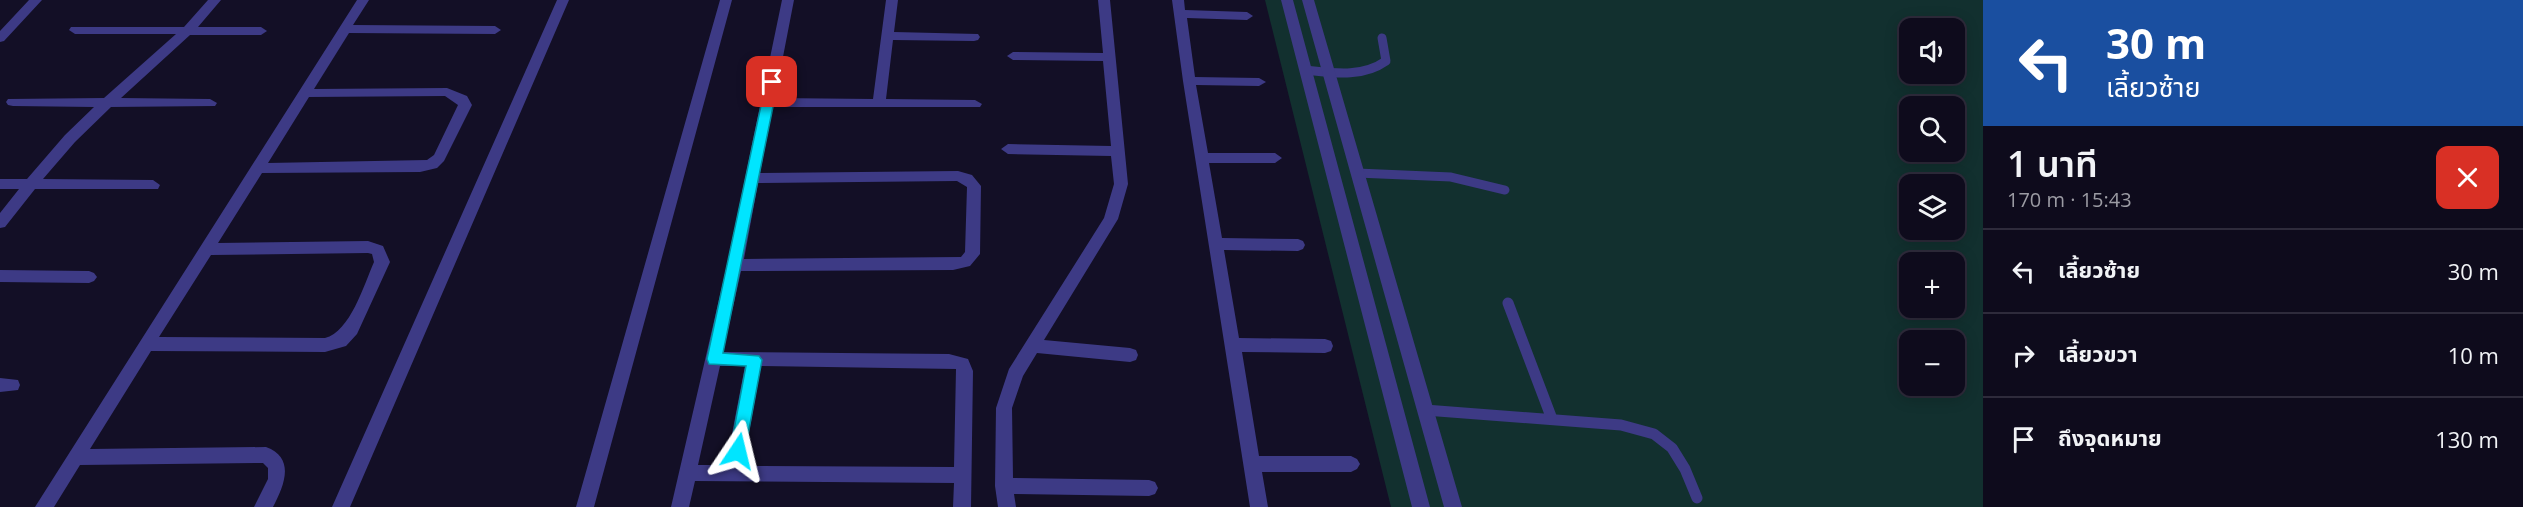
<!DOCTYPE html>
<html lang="th">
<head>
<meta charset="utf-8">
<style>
	:root { --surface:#0e0b1c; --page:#171425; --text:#f1f3f6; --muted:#9b9ba3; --line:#2e2b3b }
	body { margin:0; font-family:"Open Sans","Noto Sans Thai",sans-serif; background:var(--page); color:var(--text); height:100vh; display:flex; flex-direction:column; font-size:22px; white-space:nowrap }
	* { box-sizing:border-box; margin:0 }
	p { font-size:20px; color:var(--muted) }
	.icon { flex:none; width:33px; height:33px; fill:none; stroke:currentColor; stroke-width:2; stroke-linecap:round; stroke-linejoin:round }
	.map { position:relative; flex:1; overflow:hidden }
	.panel { display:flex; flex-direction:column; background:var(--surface); width:540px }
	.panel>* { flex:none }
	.hud { background:#1a4fa0; color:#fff; overflow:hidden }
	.fabs { position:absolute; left:1899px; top:18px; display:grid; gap:12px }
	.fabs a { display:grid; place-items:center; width:66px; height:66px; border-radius:12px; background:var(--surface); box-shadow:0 3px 15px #0003,0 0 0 2px var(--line); font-size:30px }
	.pin { position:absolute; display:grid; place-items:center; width:51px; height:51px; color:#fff; margin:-26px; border-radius:12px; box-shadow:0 3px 9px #0006 }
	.me { position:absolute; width:66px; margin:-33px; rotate:10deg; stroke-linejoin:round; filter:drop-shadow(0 0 4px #0008) }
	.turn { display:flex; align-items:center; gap:21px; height:126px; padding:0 24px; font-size:27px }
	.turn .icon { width:78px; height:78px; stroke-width:2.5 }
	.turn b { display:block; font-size:42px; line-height:51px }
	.round { display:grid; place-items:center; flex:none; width:63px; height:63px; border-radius:12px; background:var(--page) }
	.headline { display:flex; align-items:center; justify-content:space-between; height:102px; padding:0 24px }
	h1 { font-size:36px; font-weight:600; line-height:45px }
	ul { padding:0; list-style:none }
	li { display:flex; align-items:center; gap:18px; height:84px; padding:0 24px; border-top:2px solid var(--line) }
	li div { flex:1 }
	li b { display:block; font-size:22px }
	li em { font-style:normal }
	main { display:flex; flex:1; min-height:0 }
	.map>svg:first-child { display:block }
	.green { fill:#12302f; fill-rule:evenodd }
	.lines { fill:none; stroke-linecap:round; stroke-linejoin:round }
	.service-far1 { stroke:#3d3a85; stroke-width:9 }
	.service { stroke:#3d3a85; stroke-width:11 }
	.minor { fill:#3d3a85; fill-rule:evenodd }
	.route { fill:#00e5ff; stroke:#0095a6; stroke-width:1.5 }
</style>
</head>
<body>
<main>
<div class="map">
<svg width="1983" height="507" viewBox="0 0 1983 507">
	<rect width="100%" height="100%" fill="#130f26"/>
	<path class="green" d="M1265,0H1983V507H1391ZM1910,28H1954V74H1910ZM1910,106H1954V152H1910ZM1910,184H1954V230H1910ZM1910,262H1954V308H1910ZM1910,340H1954V386H1910Z"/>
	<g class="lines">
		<path class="service-far1" d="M1305,70C1333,73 1362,78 1386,61L1382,38
			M1357,173L1451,177L1505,190"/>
		<path class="service" d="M1508,303L1552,419
			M1425,410L1621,425L1654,434L1672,448L1685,469L1697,498"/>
		<path class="minor" d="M29,0H42L4,41L0,42V31Z
			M208,0H221L198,27H261L267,31L261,35H190L121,98L210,99L217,103L215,106L111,107L75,142L43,179L153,180L160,185L158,189H35L5,227L0,228V213L19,189H0V179H27L65,135L94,107L13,106L8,105L6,102L8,99L104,98L176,34H75L69,30L71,27H184Z
			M357,0H369L353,25L495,26L501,30L495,34L349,33L314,89L447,88L467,96L472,105L444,161L437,168L420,172L262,173L218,243L368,241L383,246L390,262L357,334L346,346L325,352L151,351L90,449L266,447C296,458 284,486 273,507H254L268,479V468L263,463L80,465L54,507H35ZM445,96L458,105L434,155L427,160L268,163L309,97ZM368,253L372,254L374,262C364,285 350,332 325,338L159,337L211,255Z
			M557,0H569L350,507H332Z
			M720,0H732L594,507H576Z
			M782,0H794L775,98L873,99L886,0H898L894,32L978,34L980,37L978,40L974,41L893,40L886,99L975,100L982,104L980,107H773L760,173L958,171L972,175L981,186L980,254L970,266L953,270L741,271L723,352L949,354L968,359L973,371L971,507H953L954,483L695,481L689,507H671L727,265ZM957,181L967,187L965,252L961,257L744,259L758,183ZM720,366H745L726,465H698ZM761,366L956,369L954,467L743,466Z
			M1098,0H1110L1128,184L1118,219L1044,340L1130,348L1136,350L1138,355L1136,360L1130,362L1037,353L1023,376L1012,408L1013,478L1149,480L1155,482L1158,488L1155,494L1149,496L1014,494L1016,507H998L995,486L996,408L1009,369L1104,218L1114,184L1111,156L1008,154L1001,149L1008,144L1111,146L1103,61L1013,60L1007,56L1013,52L1103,53Z
			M1172,0H1184L1185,10L1247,12L1253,16L1247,20L1187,18L1195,77L1259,78L1266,82L1259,86L1196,85L1208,153H1275L1282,158L1275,163H1209L1222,238L1298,239L1303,241L1305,245L1303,249L1298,251L1224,250L1239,338L1325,339L1331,341L1333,346L1331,351L1325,353L1242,352L1259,456H1351L1357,459L1360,464L1357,469L1351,472H1262L1268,507H1250L1183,81Z
			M1281,0H1293L1430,507H1412Z
			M1302,0H1314L1462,507H1444Z
			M0,270L89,271L94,273L97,277L94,281L89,283L0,282Z
			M0,378L18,380L20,385L18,390L0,392Z"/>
	</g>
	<path class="route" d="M772,78L778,82L723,353L759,356L762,360L745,451L743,456L738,458L732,456L730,451L746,366L709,364L707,359L766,82Z"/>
</svg>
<div class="fabs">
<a><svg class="icon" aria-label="sound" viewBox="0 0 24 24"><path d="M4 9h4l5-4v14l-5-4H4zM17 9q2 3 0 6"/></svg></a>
<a><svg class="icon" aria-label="search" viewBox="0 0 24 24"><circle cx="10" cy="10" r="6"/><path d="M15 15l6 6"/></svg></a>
<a><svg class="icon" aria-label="layers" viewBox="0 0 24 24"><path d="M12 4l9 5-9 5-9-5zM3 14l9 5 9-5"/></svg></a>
<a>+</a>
<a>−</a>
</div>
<div class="pin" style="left:772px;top:82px;background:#d93025"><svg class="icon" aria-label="arrive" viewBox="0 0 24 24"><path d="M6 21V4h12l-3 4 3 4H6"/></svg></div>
<svg class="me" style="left:738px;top:451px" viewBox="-20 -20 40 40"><path d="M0-17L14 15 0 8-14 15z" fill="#00e5ff" stroke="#fff" stroke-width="4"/></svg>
</div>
<section class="panel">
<div class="hud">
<div class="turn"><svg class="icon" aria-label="left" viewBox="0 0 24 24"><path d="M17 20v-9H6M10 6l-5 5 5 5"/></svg><div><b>30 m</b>เลี้ยวซ้าย</div></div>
</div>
<div class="headline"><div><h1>1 นาที</h1><p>170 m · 15:43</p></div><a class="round" style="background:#d93025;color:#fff"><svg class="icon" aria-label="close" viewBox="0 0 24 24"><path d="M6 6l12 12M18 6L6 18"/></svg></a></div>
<ul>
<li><svg class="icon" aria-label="left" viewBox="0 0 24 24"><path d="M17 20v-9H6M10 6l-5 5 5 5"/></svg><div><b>เลี้ยวซ้าย</b></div><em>30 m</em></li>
<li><svg class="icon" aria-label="right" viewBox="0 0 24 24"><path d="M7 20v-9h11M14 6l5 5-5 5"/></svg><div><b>เลี้ยวขวา</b></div><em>10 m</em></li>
<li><svg class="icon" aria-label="arrive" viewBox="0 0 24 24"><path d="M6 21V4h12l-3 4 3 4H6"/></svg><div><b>ถึงจุดหมาย</b></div><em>130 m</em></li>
</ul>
</section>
</main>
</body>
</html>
